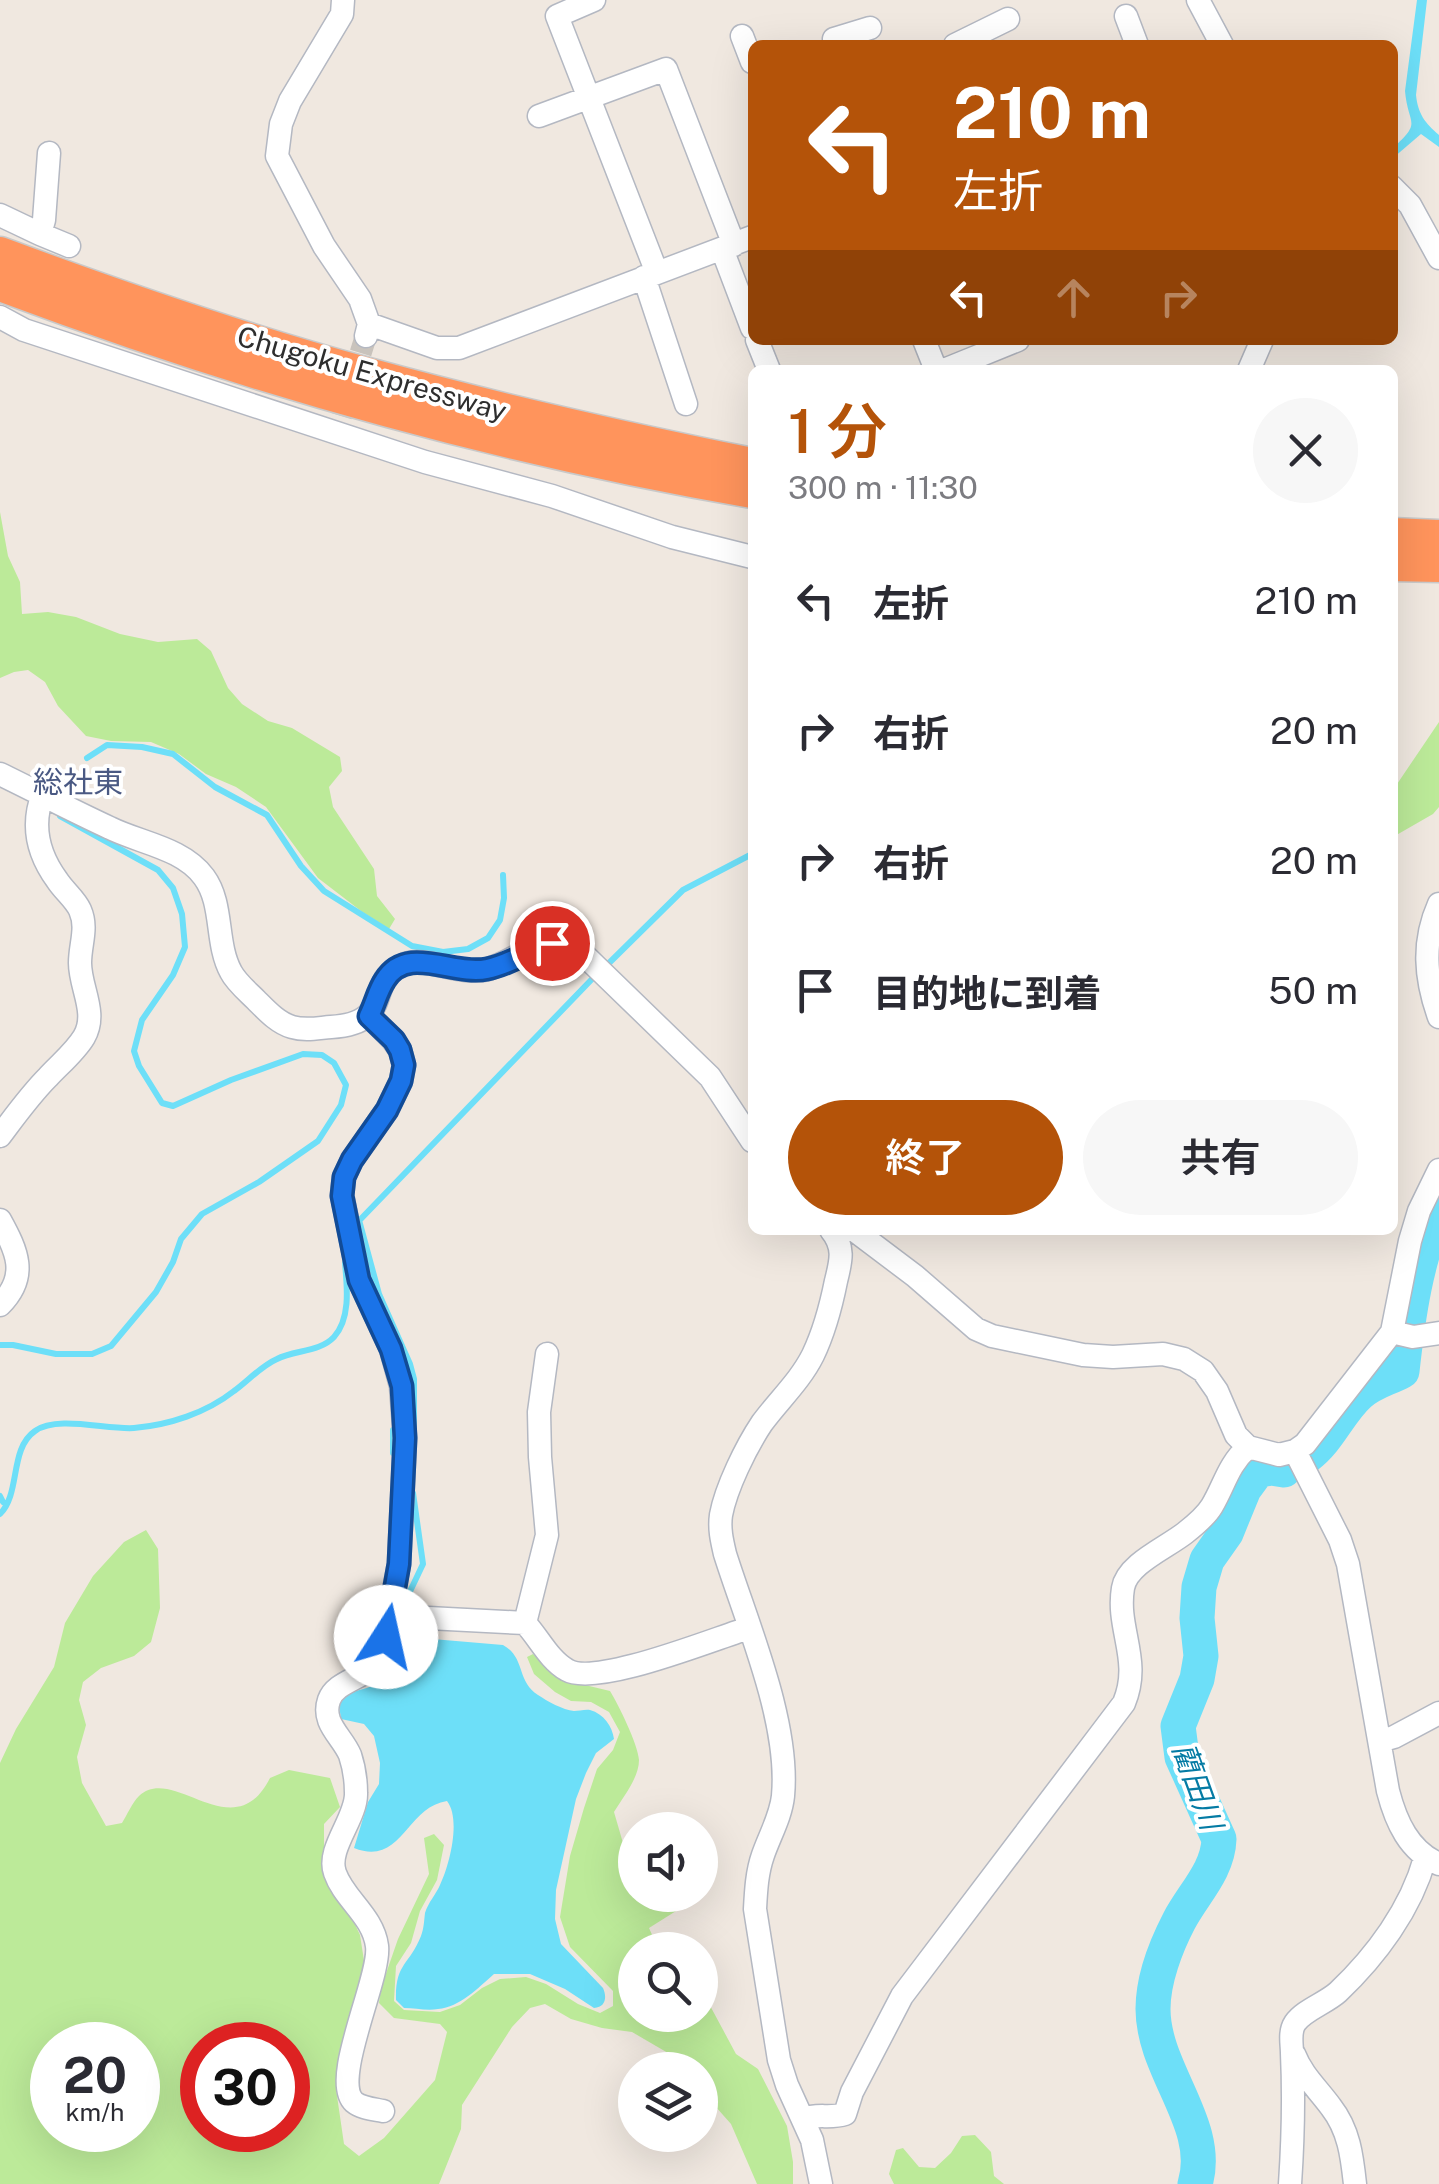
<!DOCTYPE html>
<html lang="ja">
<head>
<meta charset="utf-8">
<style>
	:root { --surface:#fff; --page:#f7f7f7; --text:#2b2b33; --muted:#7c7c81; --accent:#b45309 }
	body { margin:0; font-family:"Public Sans","Noto Sans JP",sans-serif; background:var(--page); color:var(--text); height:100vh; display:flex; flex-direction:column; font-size:38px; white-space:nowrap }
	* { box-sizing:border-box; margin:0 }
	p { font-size:32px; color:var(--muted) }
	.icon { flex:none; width:55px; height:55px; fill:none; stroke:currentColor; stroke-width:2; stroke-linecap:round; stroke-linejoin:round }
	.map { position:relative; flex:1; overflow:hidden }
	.details { position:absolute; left:748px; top:365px; width:650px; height:870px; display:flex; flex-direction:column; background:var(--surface); border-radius:15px; box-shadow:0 10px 40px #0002 }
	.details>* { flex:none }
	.guide { position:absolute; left:748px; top:40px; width:650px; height:305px; border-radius:15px; box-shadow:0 10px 40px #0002; background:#b45309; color:#fff; overflow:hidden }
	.buttons { position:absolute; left:618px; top:1812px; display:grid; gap:20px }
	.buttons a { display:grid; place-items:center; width:100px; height:100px; border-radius:50%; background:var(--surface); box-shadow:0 10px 40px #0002; font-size:50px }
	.speed { position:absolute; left:30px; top:2022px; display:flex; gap:20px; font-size:50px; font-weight:700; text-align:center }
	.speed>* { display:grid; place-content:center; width:130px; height:130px; border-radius:50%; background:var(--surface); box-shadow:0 10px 40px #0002; line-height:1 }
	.speed small { font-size:25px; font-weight:400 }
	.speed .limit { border:15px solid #d22; background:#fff; color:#111 }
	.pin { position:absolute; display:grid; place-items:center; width:85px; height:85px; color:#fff; margin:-42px; border:5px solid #fff; border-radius:50%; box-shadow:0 2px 10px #0007 }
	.me { position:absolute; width:110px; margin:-55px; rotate:10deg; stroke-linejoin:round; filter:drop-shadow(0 0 8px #0008) }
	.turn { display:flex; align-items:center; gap:35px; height:210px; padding:0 40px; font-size:45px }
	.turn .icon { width:130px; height:130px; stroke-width:2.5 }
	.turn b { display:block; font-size:70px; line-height:85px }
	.lanes { display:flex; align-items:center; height:95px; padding:0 40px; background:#0003; justify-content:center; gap:50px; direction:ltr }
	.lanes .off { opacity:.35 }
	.round { display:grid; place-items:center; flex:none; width:105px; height:105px; border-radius:52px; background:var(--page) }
	.summary { display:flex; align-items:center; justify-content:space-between; height:170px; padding:0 40px }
	h1 { font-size:60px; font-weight:600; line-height:75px; color:var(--accent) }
	.cta { display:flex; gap:20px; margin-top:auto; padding:20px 40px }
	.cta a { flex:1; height:115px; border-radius:60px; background:var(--accent); color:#fff; font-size:40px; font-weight:600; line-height:115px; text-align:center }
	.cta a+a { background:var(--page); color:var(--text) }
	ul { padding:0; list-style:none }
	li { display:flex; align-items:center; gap:30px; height:130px; padding:0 40px }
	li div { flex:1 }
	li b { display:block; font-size:38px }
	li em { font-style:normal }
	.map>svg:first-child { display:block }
	.green { fill:#bcea99; fill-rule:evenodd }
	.water { fill:#6ddff8 }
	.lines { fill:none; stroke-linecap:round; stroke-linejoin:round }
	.stream { stroke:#6ddff8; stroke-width:6 }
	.river { stroke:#6ddff8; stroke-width:35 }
	.minor-tunnel { stroke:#c9c3bc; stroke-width:22; stroke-dasharray:22 11; stroke-linecap:butt }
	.minor-casing { stroke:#b4b8c2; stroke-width:25 }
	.highway-casing { stroke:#c9c9c9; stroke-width:35 }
	.minor { stroke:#fff; stroke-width:22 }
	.highway { stroke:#ff945c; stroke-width:32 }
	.route-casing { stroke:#114b97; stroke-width:25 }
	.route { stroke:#1a73e8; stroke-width:18 }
	.labels { text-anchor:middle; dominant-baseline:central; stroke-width:8; stroke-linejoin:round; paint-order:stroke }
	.street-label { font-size:28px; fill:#2e2e2e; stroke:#fff }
	.neighbourhood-label { font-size:30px; fill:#4a5983; stroke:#fff }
	.water-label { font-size:30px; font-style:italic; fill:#047ba4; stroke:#fff }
</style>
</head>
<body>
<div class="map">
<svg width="1439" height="2184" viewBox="0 0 1439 2184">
	<rect width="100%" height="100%" fill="#f0e8e0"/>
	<path class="green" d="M0,512L8,556L20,582L22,614L48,612L76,617L120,634L158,642L197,639L211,651L228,688L242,704L268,721L292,728L340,757L342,771L329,787L333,807L374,869L377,896L395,919L389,929L361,911L318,878L266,807L236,787L206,774L179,754L151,742L111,741L86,736L58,706L45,682L28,670L14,672L0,678Z
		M1439,722V807L1433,814L1393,837V790Z
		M146,1530L158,1549L160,1608L151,1642L134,1656L101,1668L83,1682L79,1700L86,1725L77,1757L82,1783L106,1826L122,1823C127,1815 132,1803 139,1796C173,1763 234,1850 270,1778L289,1770L330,1778L340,1807L324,1824V1859L360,1935L365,1967L338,2060L336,2089L344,2144L359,2156L384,2138L435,2080L447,2032L440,2024L394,2018L379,2003L381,1988L398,1939L429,1874L424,1838L434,1834L444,1845L437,1880L420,1911L411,1943L396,1966L394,2001L404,2010L440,2012L460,2005L482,1988L500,1979L526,1977L546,1984L578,2004L600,2013L613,2006V1991L570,1947L560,1917L570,1856L584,1808L597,1769L613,1750L620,1732L609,1712L591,1702L571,1701L555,1692L534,1674L527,1657L533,1654L559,1676L585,1685L610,1691C618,1704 638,1744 639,1760C639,1778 623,1797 614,1812L623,1843L635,1853V1895H682L684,1906L649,1928L659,1950H635V2015H700V1987L736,2054L758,2069L787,2126L793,2162V2184H757L731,2124L700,2089V2070H683L668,2053L632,2032L602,2028L571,2019L545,2004L530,2008L512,2027L462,2105L461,2129L439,2184H0V1763L16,1729L54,1667L65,1623L93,1576L124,1542ZM52,2045H138V2130H52ZM202,2045H288V2130H202Z
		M975,2135L991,2152L994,2176L1004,2184H894L889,2174L896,2150L903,2148L919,2167L935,2168L951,2153L962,2136Z"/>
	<path class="water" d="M1417,0H1427L1416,95C1418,114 1425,123 1439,135V147L1421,134L1393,158V148C1423,121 1408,126 1405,91Z
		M399,1628H404L409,1637L503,1645C526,1658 516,1681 538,1695C547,1701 563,1710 574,1711C578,1711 586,1709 590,1710C604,1714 612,1726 614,1739L596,1753L586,1773L576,1799L556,1890L555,1919L561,1944L603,1988C607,1997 606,2007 594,2008L565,1989L530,1974H494C478,1988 460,2007 438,2009C427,2011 415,2008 404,2008L396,2000C395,1963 409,1966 421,1936C424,1928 424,1921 425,1913C428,1903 436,1894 440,1885C450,1864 461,1819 447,1801C406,1807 402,1867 354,1848L368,1802L379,1784L380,1763L374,1736L364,1724L341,1719L339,1705C351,1685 366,1694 380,1680C393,1668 388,1647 399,1634Z"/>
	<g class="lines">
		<path class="stream" d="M87,758L107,745L142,747L173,754L215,787L267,815L301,866L324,891L412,946L443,952L468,949L488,938L500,920L504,898L503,875
			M606,966L683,890L752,854
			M359,1220L379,1294L410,1364L414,1379V1426
			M355,1225L594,977
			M0,1345H13L56,1354H92L111,1346L156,1292L173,1262L181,1239L202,1214L259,1182L318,1141L341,1105L346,1085L334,1063L322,1055L303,1054L231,1080L173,1106L162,1103L139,1066L134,1051L142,1020L173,975L185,947L182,914L173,888L158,870L60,816
			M393,1453V1430
			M0,1496L3,1502
			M0,1514C21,1493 9,1449 35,1431C57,1415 107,1430 134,1428C169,1425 206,1413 234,1391C248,1381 261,1366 277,1359C295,1350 320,1352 334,1337C351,1318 347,1286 345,1263
			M404,1611V1604L423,1564L413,1493"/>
		<path class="river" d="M1307,1456C1329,1440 1339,1412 1359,1394C1372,1382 1387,1379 1402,1371C1408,1316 1416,1259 1439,1208
			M1195,2184C1213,2125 1153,2071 1153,2009C1153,1980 1166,1946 1179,1921C1193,1894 1218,1871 1219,1839L1182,1757L1178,1726L1197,1679L1201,1656L1197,1618L1199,1587L1207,1560L1226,1533L1244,1489L1258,1470L1272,1468L1284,1470"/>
		<path class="minor-tunnel" d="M341,416L365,339"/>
		<g class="minor-casing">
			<path id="minor" d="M343,0L342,14L290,101L281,124L277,156L324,246L360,299L369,324L366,336
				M594,0L557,16L657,273
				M1198,0L1222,45
				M1126,16L1137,45
				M742,36L752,62
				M837,45L834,39L870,28
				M955,45L1008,19
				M539,116L666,69L734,245
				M49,153L44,220L40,234L69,246
				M1392,187L1410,205L1439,258
				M0,215L40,234
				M722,249L752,328
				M644,277L686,404
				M0,317L24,330L425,462L552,496L672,537L752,557
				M369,324L437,348H459L752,237
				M757,340L769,370
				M924,340L936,370
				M944,370L1018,340
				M1249,370L1262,340
				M0,774C37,792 73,811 110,828C140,843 183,848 204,877C224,904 215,943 231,972C236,982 248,992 256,1000C267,1011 278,1023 292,1027C305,1031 318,1028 331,1027C397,1023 362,981 405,964C427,956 459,976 488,969C512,963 540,936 567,943C572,944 576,948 580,951L710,1077L752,1141
				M1439,904C1422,942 1425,978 1439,1017
				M369,1016L393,1040L400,1050L404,1065L401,1081L387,1110L352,1160L344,1177L342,1195L359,1280L391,1349L401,1386L405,1438L399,1564L381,1658C367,1679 336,1680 329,1700C321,1723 342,1736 350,1755C354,1767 356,1780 356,1793C357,1818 326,1849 335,1873C344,1899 373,1916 377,1946C381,1977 330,2080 354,2102C361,2108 373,2109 383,2111
				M0,1136C15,1116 30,1095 48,1077C60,1064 75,1052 84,1037C98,1013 80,988 80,963C80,944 88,928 80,910C75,899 64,891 57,880C38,854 31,825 43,794
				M0,1220C17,1251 29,1276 0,1305
				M854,1230L915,1276L976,1329L992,1336L1083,1355L1113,1357L1163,1354L1184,1359L1203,1371L1217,1391L1236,1435L1248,1447L1279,1455L1295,1451L1305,1444L1392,1332L1410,1241L1419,1211L1439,1170
				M1392,1332L1413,1337L1439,1333
				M1295,1451L1340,1540L1348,1564L1388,1791C1396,1822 1409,1851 1439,1864
				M390,1616L525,1623C539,1638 549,1660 567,1670C596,1687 713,1639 749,1628
				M525,1623L547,1535L540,1457L539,1412L547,1354
				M1380,1741L1394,1737L1439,1713
				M1294,2054C1302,2075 1318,2089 1331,2107C1349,2130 1352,2156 1355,2184
				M804,2119C817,2113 830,2119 845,2114L852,2092L902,1996L1124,1703C1142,1660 1116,1629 1123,1588C1127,1564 1166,1548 1185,1533C1194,1526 1206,1516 1212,1506C1225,1484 1228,1465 1248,1447
				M821,2184L812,2140L787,2085L779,2060L755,1909C756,1890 757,1872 763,1855C770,1835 781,1816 783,1796C790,1722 747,1624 725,1554C722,1541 719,1529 721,1515C726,1488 746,1447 762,1423C779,1400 800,1381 813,1355C824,1332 831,1306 836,1281C841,1261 845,1247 831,1230
				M1290,2184C1293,2140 1294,2097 1292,2053C1292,2044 1289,2032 1295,2023C1304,2010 1326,2003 1338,1992C1376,1956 1411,1909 1425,1858"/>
		</g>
		<g class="highway-casing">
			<path id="highway" d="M0,253C121,298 243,340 368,374C495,409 623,438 752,464
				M0,285C243,376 496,448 752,492
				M1392,534L1439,536
				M1392,565L1439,566"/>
		</g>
		<use href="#minor" class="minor"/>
		<use href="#highway" class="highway"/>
	</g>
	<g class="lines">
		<g class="route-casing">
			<path id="route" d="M386,1637L399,1564L405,1438L402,1386L391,1349L359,1280L342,1196L344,1177L352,1160L387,1110L401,1081L404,1065L400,1050L394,1040L369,1016C375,1004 378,990 385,980C407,944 453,976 487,969C509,965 530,950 552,943"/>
		</g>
		<use href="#route" class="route"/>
	</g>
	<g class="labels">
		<g class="street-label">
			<text transform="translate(372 373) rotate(16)">Chugoku Expressway</text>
		</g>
		<g class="neighbourhood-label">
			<text x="78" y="782">総社東</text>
		</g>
		<g class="water-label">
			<text transform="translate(1198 1786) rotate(70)">藺田川</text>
		</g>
	</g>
</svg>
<div class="buttons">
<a><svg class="icon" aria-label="sound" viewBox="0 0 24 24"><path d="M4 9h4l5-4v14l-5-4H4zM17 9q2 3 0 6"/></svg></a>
<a><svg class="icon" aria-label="search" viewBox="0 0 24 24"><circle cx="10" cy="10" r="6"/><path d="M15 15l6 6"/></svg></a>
<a><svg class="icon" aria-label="layers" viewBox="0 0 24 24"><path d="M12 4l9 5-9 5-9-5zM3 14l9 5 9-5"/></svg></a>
</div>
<div class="speed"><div>20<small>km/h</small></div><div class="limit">30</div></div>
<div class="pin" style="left:552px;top:943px;background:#d93025"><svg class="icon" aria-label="arrive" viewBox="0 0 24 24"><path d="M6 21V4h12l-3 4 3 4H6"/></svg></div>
<svg class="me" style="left:386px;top:1637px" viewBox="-20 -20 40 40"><circle r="19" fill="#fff"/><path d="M0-13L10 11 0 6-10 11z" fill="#1a73e8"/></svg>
<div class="guide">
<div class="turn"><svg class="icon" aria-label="left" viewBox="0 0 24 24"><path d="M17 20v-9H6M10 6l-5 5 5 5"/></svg><div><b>210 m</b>左折</div></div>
<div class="lanes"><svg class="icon" aria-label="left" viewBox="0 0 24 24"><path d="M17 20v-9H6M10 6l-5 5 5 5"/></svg><svg class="icon off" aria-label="ahead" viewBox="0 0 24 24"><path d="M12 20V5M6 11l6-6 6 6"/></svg><svg class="icon off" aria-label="right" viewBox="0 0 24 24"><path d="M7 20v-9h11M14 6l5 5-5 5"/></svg></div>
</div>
<section class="details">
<div class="summary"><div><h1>1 分</h1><p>300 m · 11:30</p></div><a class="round"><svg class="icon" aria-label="close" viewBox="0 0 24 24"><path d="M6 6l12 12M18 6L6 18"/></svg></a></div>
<ul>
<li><svg class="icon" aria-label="left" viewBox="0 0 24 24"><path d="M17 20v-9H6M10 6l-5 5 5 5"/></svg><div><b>左折</b></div><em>210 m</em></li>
<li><svg class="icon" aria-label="right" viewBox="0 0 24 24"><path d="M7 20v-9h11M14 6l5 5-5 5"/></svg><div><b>右折</b></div><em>20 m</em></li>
<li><svg class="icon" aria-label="right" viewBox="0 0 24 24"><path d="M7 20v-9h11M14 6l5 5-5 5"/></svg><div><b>右折</b></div><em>20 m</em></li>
<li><svg class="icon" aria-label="arrive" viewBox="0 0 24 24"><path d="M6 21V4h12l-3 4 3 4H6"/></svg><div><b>目的地に到着</b></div><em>50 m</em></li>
</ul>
<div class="cta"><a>終了</a><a>共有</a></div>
</section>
</div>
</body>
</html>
